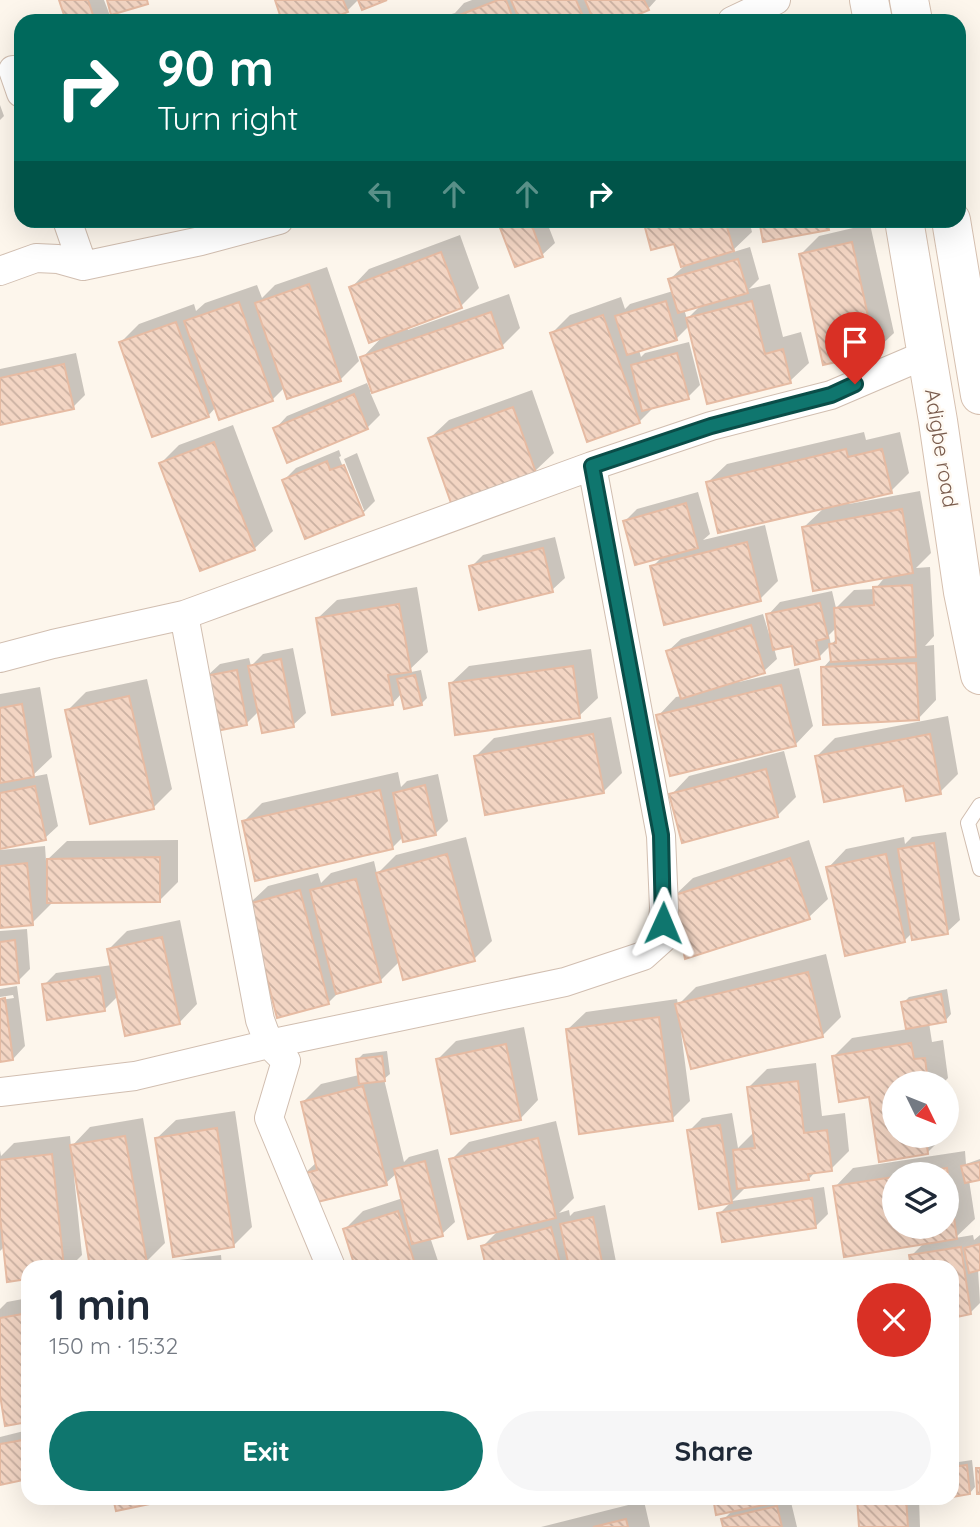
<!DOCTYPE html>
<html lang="en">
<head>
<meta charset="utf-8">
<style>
	:root { --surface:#fff; --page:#f6f6f7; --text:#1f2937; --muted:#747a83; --accent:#0f766e }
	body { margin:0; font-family:Quicksand,sans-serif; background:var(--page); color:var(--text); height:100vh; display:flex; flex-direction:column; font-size:26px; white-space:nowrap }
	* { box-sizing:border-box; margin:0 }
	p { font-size:23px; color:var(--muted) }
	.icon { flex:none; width:38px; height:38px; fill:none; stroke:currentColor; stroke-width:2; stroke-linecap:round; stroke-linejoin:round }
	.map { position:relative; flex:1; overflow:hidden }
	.details { position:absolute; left:21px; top:1260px; width:938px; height:245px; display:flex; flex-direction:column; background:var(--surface); border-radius:21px; box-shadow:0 7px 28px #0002 }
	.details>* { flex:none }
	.top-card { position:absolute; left:14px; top:14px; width:952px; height:214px; border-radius:21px; box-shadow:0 7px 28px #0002; background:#00695c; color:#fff; overflow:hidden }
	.needle { width:46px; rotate:133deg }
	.fabs { position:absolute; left:882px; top:1071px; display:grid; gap:14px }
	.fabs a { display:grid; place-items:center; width:77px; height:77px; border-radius:50%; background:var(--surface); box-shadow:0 7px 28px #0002; font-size:35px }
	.pin { position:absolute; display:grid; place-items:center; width:60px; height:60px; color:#fff; margin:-72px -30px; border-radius:50% 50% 50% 0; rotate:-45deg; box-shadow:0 0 7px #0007 }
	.pin .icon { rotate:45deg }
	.me { position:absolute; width:77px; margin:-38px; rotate:1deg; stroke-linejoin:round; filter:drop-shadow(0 0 5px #0008) }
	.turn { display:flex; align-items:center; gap:24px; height:147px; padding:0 28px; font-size:32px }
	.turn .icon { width:91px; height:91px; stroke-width:2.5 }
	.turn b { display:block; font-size:49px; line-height:60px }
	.lanes { display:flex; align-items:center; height:66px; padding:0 28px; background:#0003; justify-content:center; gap:35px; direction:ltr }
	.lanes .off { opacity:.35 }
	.round { display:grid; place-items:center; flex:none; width:74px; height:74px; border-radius:37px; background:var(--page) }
	.headline { display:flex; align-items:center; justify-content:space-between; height:119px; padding:0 28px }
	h1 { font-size:42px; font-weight:700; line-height:52px }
	.cta { display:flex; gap:14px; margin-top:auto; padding:14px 28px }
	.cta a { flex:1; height:80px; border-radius:42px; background:var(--accent); color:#fff; font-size:28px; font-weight:700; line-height:80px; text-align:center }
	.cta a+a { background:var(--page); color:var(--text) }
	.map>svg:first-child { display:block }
	.shadow { fill:#0003; fill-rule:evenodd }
	.building { fill:url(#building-back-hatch); stroke:#e6bba3; stroke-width:2 }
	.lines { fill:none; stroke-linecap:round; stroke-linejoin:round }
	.lane-casing { stroke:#d1beb0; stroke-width:16 }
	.street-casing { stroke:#d1beb0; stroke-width:30 }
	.secondary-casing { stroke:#d6c0b0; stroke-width:40 }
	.lane { stroke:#fff; stroke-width:14 }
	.street { stroke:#fff; stroke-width:28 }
	.secondary { stroke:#fff; stroke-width:38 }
	.route-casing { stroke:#0a4d48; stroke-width:18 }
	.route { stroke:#0f766e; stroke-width:12 }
	.labels { text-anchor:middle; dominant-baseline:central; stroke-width:5; stroke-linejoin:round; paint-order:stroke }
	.street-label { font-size:21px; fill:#7a5c4d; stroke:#fffaf3 }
</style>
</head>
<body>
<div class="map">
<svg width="980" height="1527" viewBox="0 0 980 1527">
	<defs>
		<pattern id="building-back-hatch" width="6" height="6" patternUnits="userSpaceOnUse" patternTransform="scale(1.75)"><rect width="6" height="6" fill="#f3d5c3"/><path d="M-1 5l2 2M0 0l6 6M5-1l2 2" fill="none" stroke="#cab0a1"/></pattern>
	</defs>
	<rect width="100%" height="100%" fill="#fdf6ec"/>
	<path class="shadow" d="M60,0H104L112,21H68Z
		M276,0H358L347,11L319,21H284Z
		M472,0H656L648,9L619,21H428L455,13L464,3Z
		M0,105L4,116L0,120Z
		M165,220H178L166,225Z
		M499,220H546L555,243L542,255Z
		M645,220H749L752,232L730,253L750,247L759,279L749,289L770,284L783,337L801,332L809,363L790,381L690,325L676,339L639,350L641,357L645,353L689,342L700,385L688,397L655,406L639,422L552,333L570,315L621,297L625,309L630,304L673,291L670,279L683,267L675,241ZM702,304L687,319L684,309Z
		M760,220H836L828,229Z
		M870,224L894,333L875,351L801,254L819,236Z
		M460,235L479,288L461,306L407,327L408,330L509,294L520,328L502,346L370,392L380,415L367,428L275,429L287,416L367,383L370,390L372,389L362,358L384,335L351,288L369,269Z
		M327,267L359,361L340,380L285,387L272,400L216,407L208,416L121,342L139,324L194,304L196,311L205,303L257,285L262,298L275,285Z
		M76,353L85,395L73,407L0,424V369Z
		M532,390L554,453L535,471L430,438L449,420Z
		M233,425L273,531L254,549L161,463L179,445Z
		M864,432L866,440L900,432L909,473L891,491L848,501L849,504L920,491L931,553L916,568L930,567L934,636L925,646L934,645L936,700L918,719L823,668L832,658L831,645L819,657L793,644L774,648L777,659L764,671L738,679L739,682L799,668L813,726L795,745L658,716L676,697L682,696L668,651L681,639L763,614L769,634L772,633L768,615L780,602L832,591L836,608L854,590L875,589L886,576L804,527L825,507L708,482L727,464ZM837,627V638L831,645L829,635Z
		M339,450L341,456L339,457L360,510H364L344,459L357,453L375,501L363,513L284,480L296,468Z
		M698,492L710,534L703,540L765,525L778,581L760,599L652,567L663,556L625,521L637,509Z
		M555,537L565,578L552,590L471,567L483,555Z
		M417,587L428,652L406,673L421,670L427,698L421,704L402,693L392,704L318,618L337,600Z
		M293,648L306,713L293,725L259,711L246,724L207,676L220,664L249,658L251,666L263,654Z
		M591,649L598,698L579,716L450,684L469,666Z
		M147,679L172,789L153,808L67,711L86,692Z
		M40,687L52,757L31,777L47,774L58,826L45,838L0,848V694Z
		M948,716L958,774L940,792L904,784L817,756L835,738Z
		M611,717L622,773L603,792L476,756L494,738Z
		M784,751L796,797L778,815L671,795L689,776Z
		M398,772L401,787L407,781L438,774L448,821L435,834L403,837L392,848L244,821L262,803Z
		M946,832L960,920L947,932H913L904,941L828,868L846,849L904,837L905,844L912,837Z
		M466,837L492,941L474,959L400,961L381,980L340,991L328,1003L249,904L268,886L318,873L321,883L331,873L374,861L377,874L396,855Z
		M178,840V882L160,900L50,901L51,904L32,923L0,926V850L45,846L46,861L67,841Z
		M809,840L828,899L809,917L674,896L693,878Z
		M180,920L197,1004L179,1023L118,996L104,1010L44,985L56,973L112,965L108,950L127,931Z
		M27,929L30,969L18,981L0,983V931Z
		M826,954L841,1017L823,1035L693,1067L684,1031L681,1032L690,1101L672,1119L567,1030L586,1012L677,999L678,1005L696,987Z
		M17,986L25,1046L13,1059L0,1060V1000L14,998L13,995L0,997V989Z
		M947,989L951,1014L946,1020L929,1023L932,1042L943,1040L948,1078L943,1083H894V1136H944L928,1152L880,1160L870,1095L834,1056L852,1038L908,1029L903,1003L909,997Z
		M524,1027L538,1100L520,1119L438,1059L456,1041Z
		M387,1051L390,1074L384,1079L404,1162L409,1157L438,1149L455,1222L442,1234L430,1237L440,1267H357L345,1229L363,1211L403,1198L397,1173L386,1183L304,1174L317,1162L302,1103L321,1084L359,1075L358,1059L363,1054Z
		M816,1063L822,1116L845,1113L849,1151L831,1169L816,1171L809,1179L744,1187V1189L732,1201L824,1187L828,1214L816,1226L719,1214L731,1202L689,1131L702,1118L732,1113L738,1148L753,1133L749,1087L767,1069Z
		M235,1111L252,1227L233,1246L157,1138L176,1120Z
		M143,1118L165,1243L146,1262L117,1267H92L77,1176H74L82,1255L70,1267H28V1277L5,1246L0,1251V1150L1,1156L14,1143L70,1136L71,1147L90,1127Z
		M556,1121L574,1198L559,1213L569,1210L570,1216L574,1212L605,1205L617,1267H488L483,1246L499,1230L451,1160L469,1142Z
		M965,1151L966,1164L980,1159V1178L969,1180L975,1219L955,1238L973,1235L974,1240L980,1235V1268L978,1269L980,1303L970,1313L952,1316V1267H913L911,1256L925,1242L845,1255L835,1187L853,1168ZM894,1174H947V1227H894Z
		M221,1255L222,1267H171L179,1260Z
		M28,1298V1420L0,1393V1309L7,1302Z
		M28,1430V1478L0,1483V1437Z
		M972,1460L975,1487L970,1493L952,1495V1463Z
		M714,1498H790L797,1527H724L723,1520L733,1510Z
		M859,1498H919L920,1527H860Z
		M644,1501L650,1527H541Z"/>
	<path class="building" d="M59,0H88L95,21H66Z
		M107,0H147L148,4L111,15Z
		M275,0H343L348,12L324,21H282Z
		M358,0H387L362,10Z
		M498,0H506L514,21H444Z
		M511,0H576L585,21H520Z
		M585,0H644L649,10L623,21H594Z
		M497,220H530L543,257L515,267Z
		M643,220H725L734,251L681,267L674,244L651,250Z
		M759,220H827L829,230L763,242Z
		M852,242L876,353L823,365L799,254Z
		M441,252L462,308L369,343L349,287Z
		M738,259L748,293L678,313L668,279Z
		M309,284L341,381L287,399L255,303Z
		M666,301L677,340L627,355L615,316Z
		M752,301L765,354L783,349L791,383L707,404L686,318Z
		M239,302L273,401L219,420L184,321Z
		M491,312L503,348L372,393L360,357Z
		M603,315L640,423L587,442L550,333Z
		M176,322L209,417L152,437L119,342Z
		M677,353L689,399L642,411L631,365Z
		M64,364L74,409L0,425V378Z
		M354,394L368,429L287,463L273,428Z
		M513,407L536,473L451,503L428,438Z
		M214,442L255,550L200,571L159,463Z
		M846,449L848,457L882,449L892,493L718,533L706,482Z
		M327,461L330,470L344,465L364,515L305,539L282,480Z
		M686,503L698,548L635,565L623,521Z
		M902,509L913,573L813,591L802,527Z
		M747,542L761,601L664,625L650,566Z
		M543,548L553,592L479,610L469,566Z
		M912,585L916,657L831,662L829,644L836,643L834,608L874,605L873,587Z
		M820,603L828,638L816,641L820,659L795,665L792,646L773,650L766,614Z
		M399,604L411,672L388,675L393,705L332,715L316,618Z
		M751,625L765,673L681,699L666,651Z
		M281,659L294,727L262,733L248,666Z
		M916,663L919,720L823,725L821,667Z
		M573,666L580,718L455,735L449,683Z
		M237,670L247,725L216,731L205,676Z
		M415,675L422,705L404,709L397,679Z
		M781,685L796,746L670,776L656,715Z
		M129,696L154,809L90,824L65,710Z
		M22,704L34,777L0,783V708Z
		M593,734L604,793L485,815L474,756Z
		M930,734L941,794L906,801L903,786L824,802L815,756Z
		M766,769L778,817L682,843L669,794Z
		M425,785L436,835L403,842L393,793Z
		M35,786L46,840L0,849V793Z
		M380,790L393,849L255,881L242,821Z
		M934,843L948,934L912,940L898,849Z
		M447,854L475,961L403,980L376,873Z
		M886,854L905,942L845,956L826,867Z
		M160,857V902L47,903V859Z
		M790,858L810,919L685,959L672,896Z
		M27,863L33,925L0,928V866Z
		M356,879L381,982L336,994L310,890Z
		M300,890L329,1004L277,1018L248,904Z
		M162,937L180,1024L125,1036L107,949Z
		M15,940L19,983L0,985V942Z
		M808,972L823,1037L691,1069L675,1004Z
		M100,976L105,1011L47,1020L42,984Z
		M941,994L946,1022L906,1029L901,1002Z
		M5,998L13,1060L0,1062V999Z
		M659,1017L673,1121L579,1134L566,1029Z
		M911,1043L914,1059L925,1058L928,1083H894V1136H926L928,1154L879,1162L869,1097L839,1102L832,1056Z
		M506,1044L521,1120L451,1134L436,1059Z
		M382,1056L385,1081L359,1084L356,1059Z
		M798,1081L804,1133L827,1130L832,1171L808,1174L809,1180L737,1189L733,1150L755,1148L747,1087Z
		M363,1086L387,1185L309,1204L302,1174L317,1170L301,1102Z
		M720,1125L732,1203L699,1209L687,1130Z
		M217,1128L234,1247L173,1257L155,1138Z
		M125,1136L147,1263L127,1267H90L70,1145Z
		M538,1138L556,1218L468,1239L449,1159Z
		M52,1154L64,1267H28V1279L7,1282L0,1216V1160Z
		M425,1161L443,1236L412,1244L394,1169Z
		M980,1162V1180L965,1183L961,1166Z
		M947,1168L957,1239L844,1257L833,1186L894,1177V1227H947V1174H909Z
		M812,1198L816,1228L722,1242L717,1213Z
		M398,1211L416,1267H355L343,1229Z
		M593,1217L603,1267H569L560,1224Z
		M551,1227L561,1267H486L481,1246Z
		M980,1244V1270L969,1273L964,1248Z
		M961,1247L971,1314L952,1318V1267H911L909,1255Z
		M28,1313V1422L5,1426L0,1395V1318Z
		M23,1440L28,1479L0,1485V1444Z
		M967,1465L970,1494L952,1497V1467Z
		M976,1468H980V1494H977Z
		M113,1498H174V1499L116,1511Z
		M713,1498H773L774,1503L716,1515Z
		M857,1498H906L908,1527H859Z
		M777,1506L782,1527H723L721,1519Z
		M626,1519L628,1527H593Z"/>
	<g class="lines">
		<g class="lane-casing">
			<path id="lane" d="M980,805L968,823L980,869"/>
		</g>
		<g class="street-casing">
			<path id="street" d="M732,21L776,0
				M13,70L21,93
				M67,220L83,266
				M0,271L36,258L58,259L83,266L201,241L279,220
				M184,615L260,1020L269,1044L286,1061L269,1118L331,1267
				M0,658L53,644L184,615L592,466L711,426L831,395L927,354
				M0,1092L135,1076L269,1044L565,982L643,956L662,939L664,908L661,836L592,466"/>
		</g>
		<g class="secondary-casing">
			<path id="secondary" d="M869,0L873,21
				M909,0L913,21
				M904,220L938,421L963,592L980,675
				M951,220L980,395"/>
		</g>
		<use href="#lane" class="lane"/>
		<use href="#street" class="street"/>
		<use href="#secondary" class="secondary"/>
	</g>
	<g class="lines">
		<g class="route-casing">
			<path id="route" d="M663,923L661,835L592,466L711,426L831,395L855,384"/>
		</g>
		<use href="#route" class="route"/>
	</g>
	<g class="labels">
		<g class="street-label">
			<text transform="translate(942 448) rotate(81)">Adigbe road</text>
		</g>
	</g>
</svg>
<div class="fabs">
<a><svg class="needle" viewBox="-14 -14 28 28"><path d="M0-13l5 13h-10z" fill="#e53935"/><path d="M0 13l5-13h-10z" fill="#747a83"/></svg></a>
<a><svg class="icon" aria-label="layers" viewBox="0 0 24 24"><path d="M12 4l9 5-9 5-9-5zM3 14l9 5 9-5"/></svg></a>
</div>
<div class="pin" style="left:855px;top:384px;background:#d93025"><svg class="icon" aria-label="arrive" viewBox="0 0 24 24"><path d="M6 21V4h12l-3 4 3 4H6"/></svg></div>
<svg class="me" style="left:663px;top:923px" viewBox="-20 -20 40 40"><path d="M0-17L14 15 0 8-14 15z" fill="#0f766e" stroke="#fff" stroke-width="4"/></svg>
<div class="top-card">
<div class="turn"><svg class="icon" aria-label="right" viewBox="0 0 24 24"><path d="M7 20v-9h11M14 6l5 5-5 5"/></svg><div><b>90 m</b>Turn right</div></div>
<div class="lanes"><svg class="icon off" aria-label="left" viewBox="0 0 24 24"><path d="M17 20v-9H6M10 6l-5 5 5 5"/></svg><svg class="icon off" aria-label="ahead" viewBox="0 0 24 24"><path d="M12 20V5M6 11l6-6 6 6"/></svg><svg class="icon off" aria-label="ahead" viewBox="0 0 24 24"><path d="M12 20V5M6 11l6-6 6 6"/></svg><svg class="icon" aria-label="right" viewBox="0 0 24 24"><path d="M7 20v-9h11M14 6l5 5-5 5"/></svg></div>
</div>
<section class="details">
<div class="headline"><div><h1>1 min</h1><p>150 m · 15:32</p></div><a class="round" style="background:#d93025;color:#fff"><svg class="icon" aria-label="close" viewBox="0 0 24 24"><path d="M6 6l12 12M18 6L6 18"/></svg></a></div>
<div class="cta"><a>Exit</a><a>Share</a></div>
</section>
</div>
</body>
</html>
